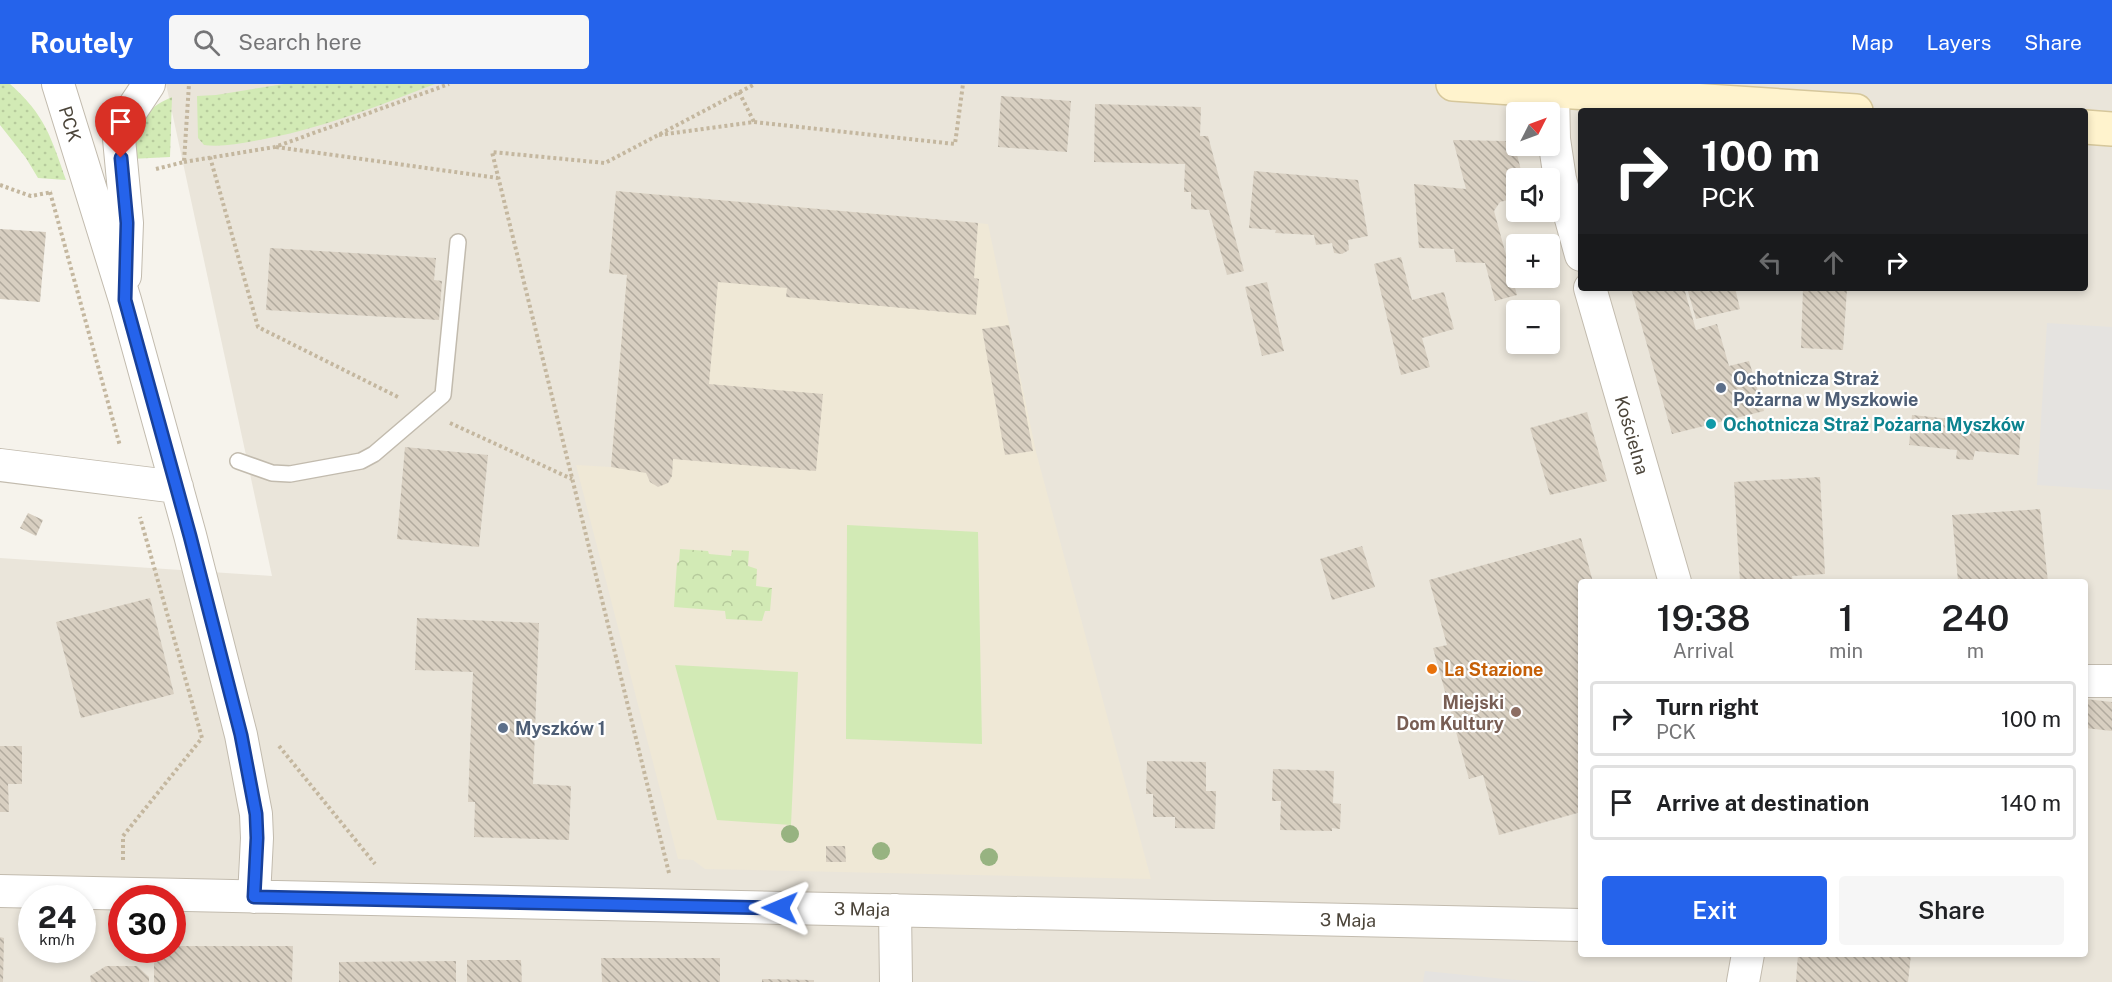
<!DOCTYPE html>
<html lang="en">
<head>
<meta charset="utf-8">
<style>
	:root { --surface:#fff; --page:#f6f6f6; --text:#202124; --muted:#757577; --line:#e0e0e0; --accent:#2563eb }
	body { margin:0; font-family:"Public Sans",sans-serif; background:var(--page); color:var(--text); height:100vh; display:flex; flex-direction:column; font-size:22px; white-space:nowrap }
	* { box-sizing:border-box; margin:0 }
	p { font-size:20px; color:var(--muted) }
	.icon { flex:none; width:33px; height:33px; fill:none; stroke:currentColor; stroke-width:2; stroke-linecap:round; stroke-linejoin:round }
	.map { position:relative; flex:1; overflow:hidden }
	.drawer { position:absolute; left:1578px; top:495px; width:510px; height:378px; display:flex; flex-direction:column; background:var(--surface); border-radius:6px; box-shadow:0 3px 9px #0003 }
	.drawer>* { flex:none }
	.top-card { position:absolute; left:1578px; top:24px; width:510px; height:183px; border-radius:6px; box-shadow:0 3px 9px #0003; background:#202124; color:#fff; overflow:hidden }
	.needle { width:39px; rotate:48deg }
	.tools { position:absolute; left:1506px; top:18px; display:grid; gap:12px }
	.tools a { display:grid; place-items:center; width:54px; height:54px; border-radius:6px; background:var(--surface); box-shadow:0 3px 9px #0003; font-size:30px }
	.speed { position:absolute; left:18px; top:801px; display:flex; gap:12px; font-size:30px; font-weight:700; text-align:center }
	.speed>* { display:grid; place-content:center; width:78px; height:78px; border-radius:50%; background:var(--surface); box-shadow:0 3px 9px #0003; line-height:1 }
	.speed small { font-size:15px; font-weight:400 }
	.speed .limit { border:9px solid #d22; background:#fff; color:#111 }
	.pin { position:absolute; display:grid; place-items:center; width:51px; height:51px; color:#fff; margin:-62px -26px; border-radius:50% 50% 50% 0; rotate:-45deg; box-shadow:0 0 6px #0007 }
	.pin .icon { rotate:45deg }
	.me { position:absolute; width:66px; margin:-33px; rotate:271deg; stroke-linejoin:round; filter:drop-shadow(0 0 4px #0008) }
	.turn { display:flex; align-items:center; gap:21px; height:126px; padding:0 24px; font-size:27px }
	.turn .icon { width:78px; height:78px; stroke-width:2.5 }
	.turn b { display:block; font-size:42px; line-height:51px }
	.lanes { display:flex; align-items:center; height:57px; padding:0 24px; background:#0003; justify-content:center; gap:30px; direction:ltr }
	.lanes .off { opacity:.35 }
	.eta { display:flex; justify-content:space-evenly; align-items:center; height:102px; text-align:center }
	.eta b { font-size:36px; font-weight:600; line-height:42px }
	.action { display:flex; gap:12px; margin-top:auto; padding:12px 24px }
	.action a { flex:1; height:69px; border-radius:6px; background:var(--accent); color:#fff; font-size:24px; font-weight:600; line-height:69px; text-align:center }
	.action a+a { background:var(--page); color:var(--text) }
	ul { padding:0; list-style:none }
	li { display:flex; align-items:center; gap:18px; height:75px; margin:0 12px 9px; padding:0 12px; border:3px solid var(--line); border-radius:6px }
	li div { flex:1 }
	li b { display:block; font-size:22px }
	li em { font-style:normal }
	header { display:flex; align-items:center; gap:36px; box-sizing:border-box; height:84px; padding:0 30px; background:var(--accent); color:#fff }
	header strong { font-size:28px }
	nav { display:flex; gap:33px; margin-inline-start:auto; font-size:21px }
	.search { width:420px; height:54px; background:var(--page); display:flex; align-items:center; gap:15px; box-sizing:border-box; padding:0 21px; border-radius:6px; color:var(--muted); font-size:22px }
	.map>svg:first-child { display:block }
	.residential { fill:#eae5da; fill-rule:evenodd }
	.education { fill:#efe8d6 }
	.grass { fill:url(#grass-dots) }
	.park { fill:url(#park-crowns) }
	.pitch { fill:#d2eab5 }
	.parking { fill:#e5e3e0 }
	.building { fill:url(#building-back-hatch) }
	.lines { fill:none; stroke-linecap:round; stroke-linejoin:round }
	.service-casing { stroke:#c2bbae; stroke-width:18 }
	.minor-casing { stroke:#c2bbae; stroke-width:34 }
	.secondary-casing { stroke:#d6c79b; stroke-width:36 }
	.path { stroke:#c4b79f; stroke-width:4; stroke-dasharray:3 3; stroke-linecap:butt }
	.service { stroke:#fff; stroke-width:15 }
	.minor { stroke:#fff; stroke-width:32 }
	.secondary { stroke:#fff3cd; stroke-width:33 }
	.tree { fill:#97b381 }
	.route-casing { stroke:#184099; stroke-width:15 }
	.route { stroke:#2563eb; stroke-width:10 }
	.service-dot { fill:#5c6f8a; stroke:#fff; stroke-width:2 }
	.culture-dot { fill:#0f9aa8; stroke:#fff; stroke-width:2 }
	.food-dot { fill:#e8710a; stroke:#fff; stroke-width:2 }
	.education-dot { fill:#8d6e63; stroke:#fff; stroke-width:2 }
	.labels { text-anchor:middle; dominant-baseline:central; stroke-width:4.5; stroke-linejoin:round; paint-order:stroke }
	.street-label { font-size:18px; fill:#4b4439; stroke:#fff }
	.service-label { font-size:18px; font-weight:bold; fill:#4e5e75; stroke:#fff; text-anchor:start }
	.culture-label { font-size:18px; font-weight:bold; fill:#0d838f; stroke:#fff; text-anchor:start }
	.food-label { font-size:18px; font-weight:bold; fill:#c56008; stroke:#fff; text-anchor:start }
	.education-label { font-size:18px; font-weight:bold; fill:#785e54; stroke:#fff; text-anchor:end }
</style>
</head>
<body>
<header>
<strong>Routely</strong>
<div class="search"><svg class="icon" aria-label="search" viewBox="0 0 24 24"><circle cx="10" cy="10" r="6"/><path d="M15 15l6 6"/></svg>Search here</div>
<nav><a>Map</a><a>Layers</a><a>Share</a></nav>
</header>
<div class="map">
<svg width="2112" height="898" viewBox="0 0 2112 898">
	<defs>
		<pattern id="grass-dots" width="8" height="8" patternUnits="userSpaceOnUse" patternTransform="scale(1.5)"><rect width="8" height="8" fill="#d2eab5"/><path d="M2 2h.1M6 6h.1" fill="none" stroke="#b6ca9c" stroke-width="1.8" stroke-linecap="round"/></pattern>
		<pattern id="park-crowns" width="20" height="18" patternUnits="userSpaceOnUse" patternTransform="scale(1.5)"><rect width="20" height="18" fill="#d2eab5"/><path d="M2 6a3 3 0 1 1 6 0M12 15a3 3 0 1 1 6 0" fill="none" stroke="#b6ca9c"/></pattern>
		<pattern id="building-back-hatch" width="6" height="6" patternUnits="userSpaceOnUse" patternTransform="scale(1.5)"><rect width="6" height="6" fill="#d8cfc1"/><path d="M-1 5l2 2M0 0l6 6M5-1l2 2" fill="none" stroke="#b1aa9e"/></pattern>
	</defs>
	<rect width="100%" height="100%" fill="#f6f3ec"/>
	<path class="residential" d="M166,0H2112V898H0V474L272,492ZM1581,27H2085V204H1581ZM1516,28H1550V62H1516ZM1516,94H1550V128H1516ZM1516,160H1550V194H1516ZM1516,226H1550V260H1516ZM1581,498H2085V870H1581ZM32,814H82V866H32ZM122,814H172V866H122Z"/>
	<path class="education" d="M616,107L988,140L1036,368L1151,795L705,785L693,776L678,775L576,381L611,383L627,191L609,189Z"/>
	<path class="grass" d="M0,0H10C45,31 51,53 66,96L38,94L26,74L0,41Z
		M284,0H435C376,23 317,46 254,57C237,60 221,63 204,61L198,54L197,12L216,11Z
		M172,13L170,73L130,75C132,43 142,26 172,13Z"/>
	<path class="park" d="M680,465L708,467L709,470L731,472L732,466L749,467L748,482L757,485L756,502L772,504L770,527H765L762,537L726,535L725,527L674,523L677,479L679,478Z"/>
	<path class="pitch" d="M847,441L978,448L982,660L846,655Z
		M675,581L798,588L791,741L717,736Z"/>
	<path class="parking" d="M2047,239L2112,243V406L2037,401Z
		M1425,887L1505,895L1542,898H1423Z"/>
	<path class="building" d="M1001,12L1071,17L1067,68L998,63Z
		M1095,20L1201,23L1200,52H1208L1244,187L1227,191L1209,126L1191,125V108H1184L1185,80L1094,78Z
		M1453,56L1507,57L1512,59L1515,63L1523,94H1516V114L1500,118L1494,127L1517,211L1495,217L1485,179L1456,178L1454,165L1419,164L1414,100L1466,105Z
		M1254,87L1358,96L1368,152L1348,156L1349,166L1342,170L1334,169L1332,159L1316,161L1314,151L1275,149L1276,146L1249,144Z
		M616,107L978,139L974,194L979,195L976,231L786,213L787,204L718,198L709,300L823,310L816,387L673,375L672,392L668,399L658,403L650,398L646,389L611,383L627,191L609,189Z
		M0,145L46,148L40,218L0,215Z
		M270,164L436,174L434,196L442,197L439,236L266,226Z
		M1401,173L1412,216L1444,208L1454,245L1422,254L1430,283L1401,291L1374,180Z
		M1267,198L1284,267L1262,272L1245,203Z
		M1631,204H1684L1696,246L1717,240L1729,282L1749,277L1764,327L1672,350Z
		M1687,204H1735L1740,225L1696,235Z
		M1803,204H1847L1843,266L1801,264Z
		M1009,241L1033,367L1005,371L982,245Z
		M1587,328L1607,397L1550,411L1530,344Z
		M1912,331L2021,342L2019,371L1975,367L1973,376L1956,375L1957,366L1909,361Z
		M405,363L488,371L479,463L397,455Z
		M1820,393L1825,490L1792,492L1793,498H1740L1734,398Z
		M2040,425L2048,498L1958,497L1952,431Z
		M28,429L43,436L36,452L20,444Z
		M1581,454L1593,498H1581V728L1499,751L1483,691L1469,695L1433,564L1447,561L1429,496Z
		M1362,462L1375,503L1332,516L1320,475Z
		M150,514L174,610L81,634L56,538Z
		M417,534L539,539L533,700L571,702L569,756L474,753L475,718H468L473,588L415,586Z
		M2085,615L2112,618V647L2085,644Z
		M0,662H22V700H8L9,728H0Z
		M1147,677L1206,678V707H1216L1215,745L1175,744V733H1153V710H1146Z
		M1273,685L1334,687L1333,719L1341,720L1340,745L1332,744V747L1280,746L1281,717H1272Z
		M826,762H845L846,778H826Z
		M0,853L4,854L3,898H0Z
		M172,862H293L292,898H154V879L167,866H172Z
		M1798,870H1911L1908,898H1796Z
		M601,874H720V898H602Z
		M467,876H521L522,898H467Z
		M456,877V898H339V878Z
		M106,882H137L149,893V898H91L90,892Z
		M762,895L814,896V898H762Z"/>
	<g class="lines">
		<g class="service-casing">
			<path id="service" d="M238,377L272,389L290,390L361,377L374,370L443,311L458,158"/>
		</g>
		<g class="minor-casing">
			<path id="minor" d="M58,0L125,216L190,451L241,651L256,730L257,754L254,813
				M1553,7L1554,55L1560,95L1581,171
				M125,192L127,139L119,55L129,30L149,0
				M1590,204L1675,498
				M0,381L177,403
				M2085,597H2112
				M0,807L1581,841
				M895,826L896,898
				M1743,898L1748,870"/>
		</g>
		<g class="secondary-casing">
			<path id="secondary" d="M1453,0L1856,27
				M2085,43L2112,45"/>
		</g>
		<path class="path" d="M739,8L754,38
			M659,51L754,38L955,60L963,0
			M276,63L498,94
			M210,73L258,243L400,314
			M184,78L275,63L449,0
			M156,85L184,78L189,0
			M0,101L31,112L52,108
			M50,108L120,362
			M450,339L572,395
			M279,662L375,780
			M123,776V752L202,654L140,433
			M669,789L492,68L605,79L755,0"/>
		<use href="#service" class="service"/>
		<use href="#minor" class="minor"/>
		<use href="#secondary" class="secondary"/>
	</g>
	<g class="tree">
		<circle cx="790" cy="750" r="9"/>
		<circle cx="881" cy="767" r="9"/>
		<circle cx="989" cy="773" r="9"/>
	</g>
	<g class="lines">
		<g class="route-casing">
			<path id="route" d="M121,74L127,139L125,216L190,452L241,651L256,730L257,754L254,813L780,824"/>
		</g>
		<use href="#route" class="route"/>
	</g>
	<g class="service-dot">
		<circle cx="1721" cy="304" r="6"/>
		<circle cx="503" cy="644" r="6"/>
	</g>
	<circle class="culture-dot" cx="1711" cy="340" r="6"/>
	<circle class="food-dot" cx="1432" cy="585" r="6"/>
	<circle class="education-dot" cx="1516" cy="628" r="6"/>
	<g class="labels">
		<g class="street-label">
			<text transform="translate(70 40) rotate(73)">PCK</text>
			<text transform="translate(1632 351) rotate(74)">Kościelna</text>
			<text transform="translate(862 825) rotate(1)">3 Maja</text>
			<text transform="translate(1348 836) rotate(1)">3 Maja</text>
		</g>
		<g class="service-label">
			<text x="1733" y="294">Ochotnicza Straż<tspan x="1733" dy="21">Pożarna w Myszkowie</tspan></text>
			<text x="515" y="644">Myszków 1</text>
		</g>
		<g class="culture-label">
			<text x="1723" y="340">Ochotnicza Straż Pożarna Myszków</text>
		</g>
		<g class="food-label">
			<text x="1444" y="585">La Stazione</text>
		</g>
		<g class="education-label">
			<text x="1504" y="618">Miejski<tspan x="1504" dy="21">Dom Kultury</tspan></text>
		</g>
	</g>
</svg>
<div class="tools">
<a><svg class="needle" viewBox="-14 -14 28 28"><path d="M0-13l5 13h-10z" fill="#e53935"/><path d="M0 13l5-13h-10z" fill="#757577"/></svg></a>
<a><svg class="icon" aria-label="sound" viewBox="0 0 24 24"><path d="M4 9h4l5-4v14l-5-4H4zM17 9q2 3 0 6"/></svg></a>
<a>+</a>
<a>−</a>
</div>
<div class="speed"><div>24<small>km/h</small></div><div class="limit">30</div></div>
<div class="pin" style="left:121px;top:74px;background:#d93025"><svg class="icon" aria-label="arrive" viewBox="0 0 24 24"><path d="M6 21V4h12l-3 4 3 4H6"/></svg></div>
<svg class="me" style="left:780px;top:824px" viewBox="-20 -20 40 40"><path d="M0-17L14 15 0 8-14 15z" fill="#2563eb" stroke="#fff" stroke-width="4"/></svg>
<div class="top-card">
<div class="turn"><svg class="icon" aria-label="right" viewBox="0 0 24 24"><path d="M7 20v-9h11M14 6l5 5-5 5"/></svg><div><b>100 m</b>PCK</div></div>
<div class="lanes"><svg class="icon off" aria-label="left" viewBox="0 0 24 24"><path d="M17 20v-9H6M10 6l-5 5 5 5"/></svg><svg class="icon off" aria-label="ahead" viewBox="0 0 24 24"><path d="M12 20V5M6 11l6-6 6 6"/></svg><svg class="icon" aria-label="right" viewBox="0 0 24 24"><path d="M7 20v-9h11M14 6l5 5-5 5"/></svg></div>
</div>
<section class="drawer">
<div class="eta">
<div><b>19:38</b><p>Arrival</p></div>
<div><b>1</b><p>min</p></div>
<div><b>240</b><p>m</p></div>
</div>
<ul>
<li><svg class="icon" aria-label="right" viewBox="0 0 24 24"><path d="M7 20v-9h11M14 6l5 5-5 5"/></svg><div><b>Turn right</b><p>PCK</p></div><em>100 m</em></li>
<li><svg class="icon" aria-label="arrive" viewBox="0 0 24 24"><path d="M6 21V4h12l-3 4 3 4H6"/></svg><div><b>Arrive at destination</b></div><em>140 m</em></li>
</ul>
<div class="action"><a>Exit</a><a>Share</a></div>
</section>
</div>
</body>
</html>
